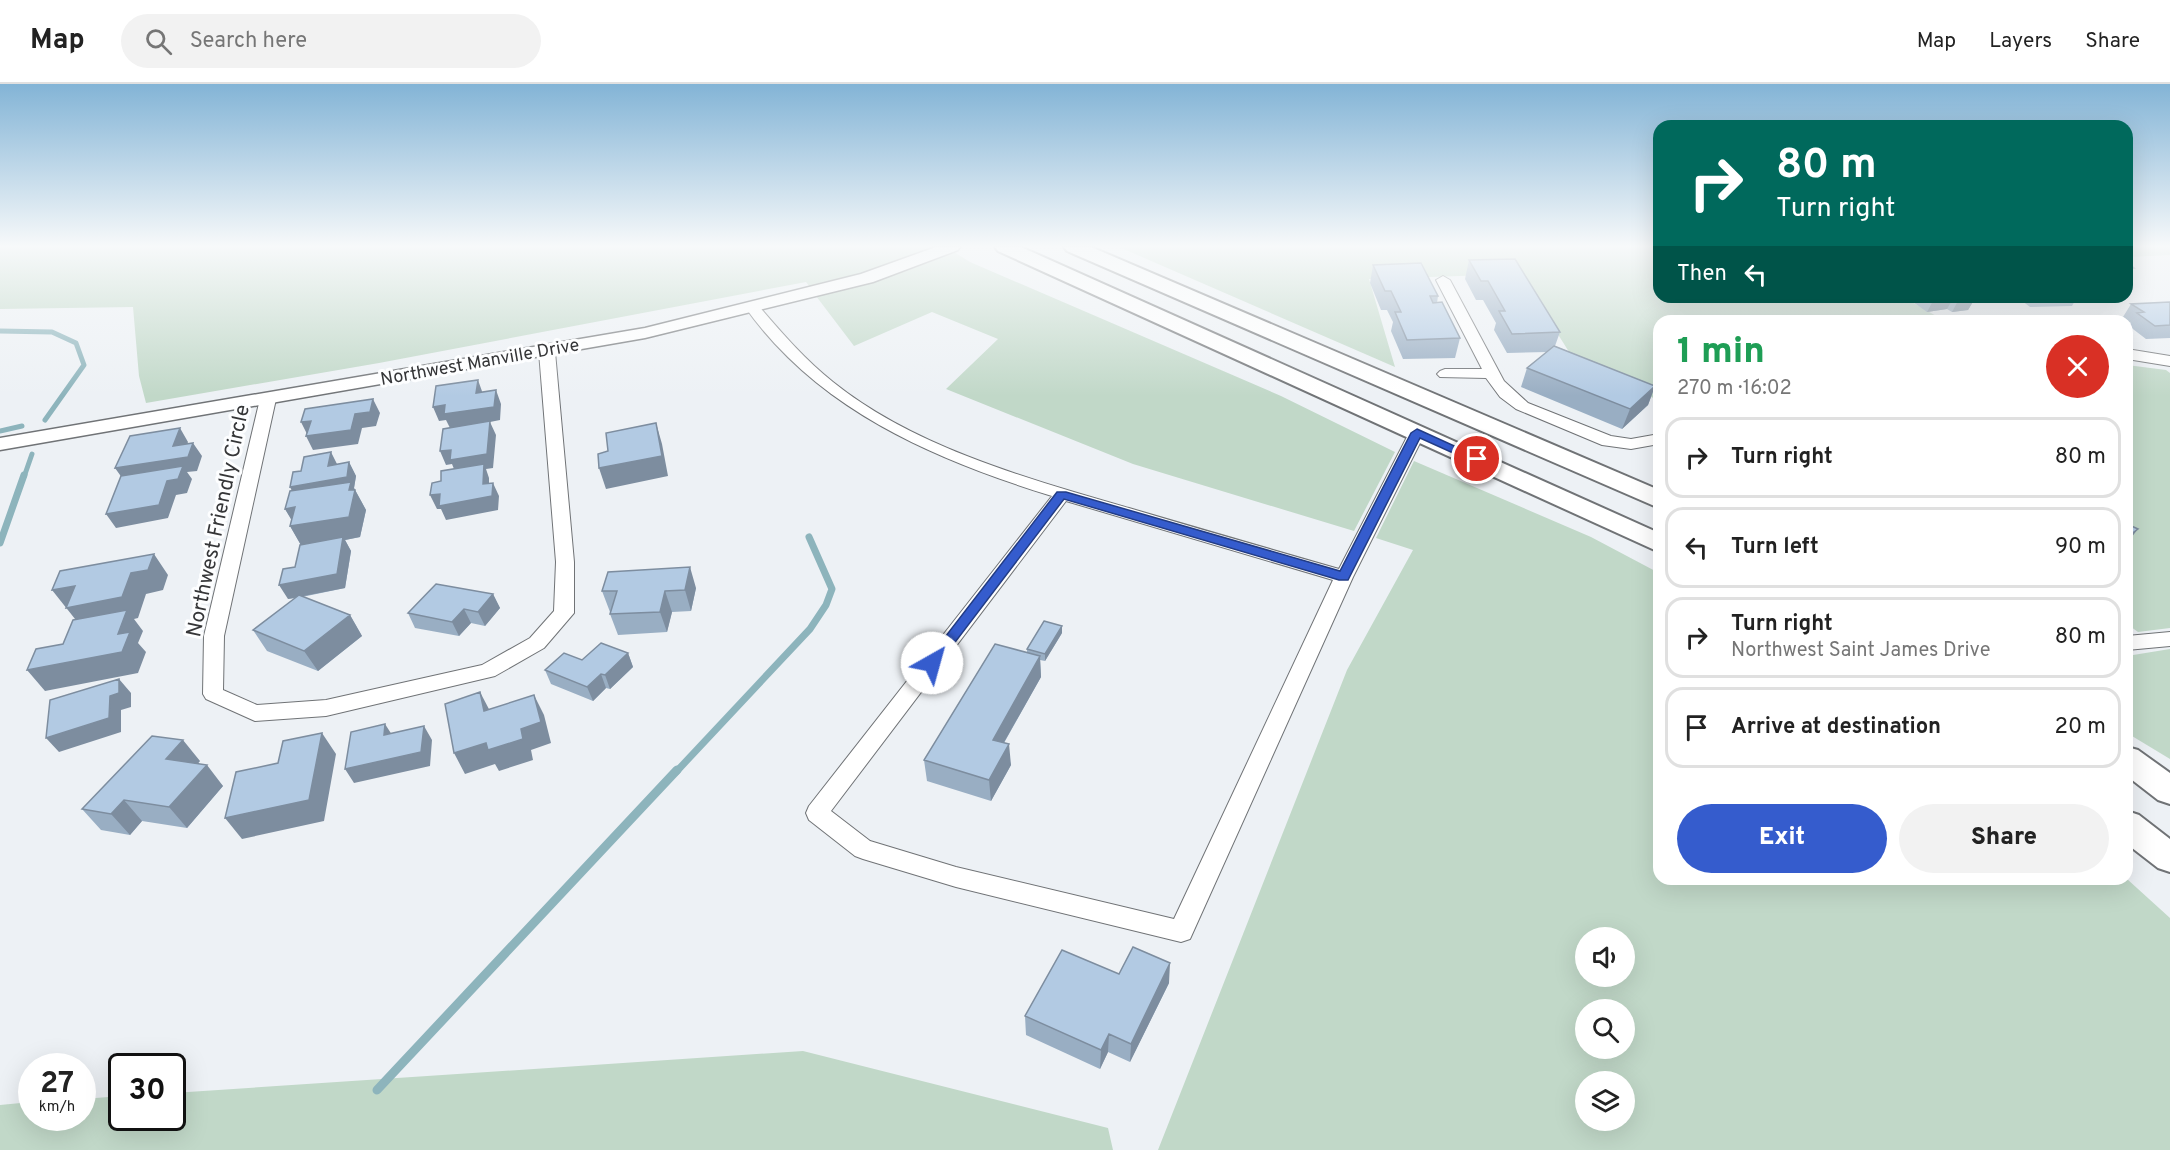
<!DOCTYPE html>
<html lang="en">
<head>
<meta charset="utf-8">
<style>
	:root { --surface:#fff; --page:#f2f2f2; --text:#222; --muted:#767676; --line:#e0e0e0; --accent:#355ccd }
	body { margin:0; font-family:Overpass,sans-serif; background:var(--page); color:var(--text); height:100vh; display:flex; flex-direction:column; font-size:22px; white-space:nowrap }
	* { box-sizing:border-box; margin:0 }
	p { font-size:20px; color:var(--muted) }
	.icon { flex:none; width:33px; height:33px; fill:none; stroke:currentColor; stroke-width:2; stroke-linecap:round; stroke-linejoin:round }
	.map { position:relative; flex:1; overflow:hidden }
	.drawer { position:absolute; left:1653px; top:231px; width:480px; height:570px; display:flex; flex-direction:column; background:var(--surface); border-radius:18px; box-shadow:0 6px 24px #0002 }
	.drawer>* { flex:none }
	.top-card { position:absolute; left:1653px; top:36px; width:480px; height:183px; border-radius:18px; box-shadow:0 6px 24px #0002; background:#00695c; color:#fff; overflow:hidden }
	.tools { position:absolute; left:1575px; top:843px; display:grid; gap:12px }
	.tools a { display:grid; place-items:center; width:60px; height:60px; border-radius:50%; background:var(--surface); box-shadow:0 6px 24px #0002; font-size:30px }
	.speed { position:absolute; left:18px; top:969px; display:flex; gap:12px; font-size:30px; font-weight:700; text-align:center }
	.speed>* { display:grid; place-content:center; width:78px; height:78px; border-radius:50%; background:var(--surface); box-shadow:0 6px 24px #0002; line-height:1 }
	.speed small { font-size:15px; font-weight:400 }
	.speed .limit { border:3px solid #111; border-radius:9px; background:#fff; color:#111 }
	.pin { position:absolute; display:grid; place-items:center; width:51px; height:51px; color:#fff; margin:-26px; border:3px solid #fff; border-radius:50%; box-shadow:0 2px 6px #0007 }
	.me { position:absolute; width:66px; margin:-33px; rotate:38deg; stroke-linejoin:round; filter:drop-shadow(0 0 4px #0008) }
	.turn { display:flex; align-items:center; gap:21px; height:126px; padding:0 24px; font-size:27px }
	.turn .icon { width:78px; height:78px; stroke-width:2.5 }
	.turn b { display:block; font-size:42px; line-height:51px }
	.then { display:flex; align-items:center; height:57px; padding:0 24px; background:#0003; gap:12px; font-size:22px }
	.round { display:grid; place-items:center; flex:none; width:63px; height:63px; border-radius:32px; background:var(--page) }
	.headline { display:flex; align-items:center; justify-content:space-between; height:102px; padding:0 24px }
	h1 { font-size:36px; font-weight:800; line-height:45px; color:#1e9e55 }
	.primary-button { display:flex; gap:12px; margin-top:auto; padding:12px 24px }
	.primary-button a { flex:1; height:69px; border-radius:36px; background:var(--accent); color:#fff; font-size:24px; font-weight:800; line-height:69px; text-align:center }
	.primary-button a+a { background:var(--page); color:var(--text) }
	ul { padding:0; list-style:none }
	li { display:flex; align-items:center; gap:18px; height:81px; margin:0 12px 9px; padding:0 12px; border:3px solid var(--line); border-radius:18px }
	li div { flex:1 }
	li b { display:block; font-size:22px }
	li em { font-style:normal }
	header { display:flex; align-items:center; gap:36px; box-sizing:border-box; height:84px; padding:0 30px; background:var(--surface); border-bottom:2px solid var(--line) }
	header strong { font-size:28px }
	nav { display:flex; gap:33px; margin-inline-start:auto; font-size:21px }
	.search { width:420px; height:54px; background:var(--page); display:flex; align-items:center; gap:15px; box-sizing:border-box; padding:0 21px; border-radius:33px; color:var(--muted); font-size:22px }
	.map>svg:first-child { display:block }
	.green { fill:#c1d8c8; fill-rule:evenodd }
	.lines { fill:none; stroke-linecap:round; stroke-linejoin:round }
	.stream-far2 { stroke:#8db4bc; stroke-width:5 }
	.stream-far1 { stroke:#8db4bc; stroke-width:7 }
	.stream { stroke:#8db4bc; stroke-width:9 }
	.minor-casing { stroke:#707376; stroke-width:2 }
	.tertiary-casing { stroke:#707376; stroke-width:3 }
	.secondary-casing { stroke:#707376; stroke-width:4 }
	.minor { fill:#fff; fill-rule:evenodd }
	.tertiary { fill:#fff; fill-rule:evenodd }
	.secondary { fill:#fff; fill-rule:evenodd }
	.wall { fill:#99aec3 }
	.shaded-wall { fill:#7d8d9f }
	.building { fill:#b2cae3; stroke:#7d8d9f; stroke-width:1.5 }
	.route { fill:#355ccd; stroke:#223c85; stroke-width:1.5 }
	.labels { text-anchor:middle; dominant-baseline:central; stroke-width:6; stroke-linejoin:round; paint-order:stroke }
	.far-street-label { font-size:18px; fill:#353638; stroke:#fdfeff }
	.street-label { font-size:21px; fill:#353638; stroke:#fdfeff }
</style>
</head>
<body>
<header>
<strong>Map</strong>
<div class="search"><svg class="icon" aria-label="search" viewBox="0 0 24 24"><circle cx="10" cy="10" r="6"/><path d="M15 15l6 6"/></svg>Search here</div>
<nav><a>Map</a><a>Layers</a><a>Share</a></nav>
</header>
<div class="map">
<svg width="2170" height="1066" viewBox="0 0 2170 1066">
	<rect width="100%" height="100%" fill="#edf1f5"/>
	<path class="green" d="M0,163H940L864,190L810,203L806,198L379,279L146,319L139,292L133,223L0,225Z
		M1119,163H1659V213H1903L1945,237H1659V316L1581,287L1520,190L1369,195L1395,283Z
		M2127,163H2170V171L2127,173Z
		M954,168L970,178L1281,312L1395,368L1354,447L1133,380L946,305L998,255L932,228L854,262L816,212L909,186Z
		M2127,281L2166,286L2170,289V544L2138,548L2127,540Z
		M1414,377L1591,453L1659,489V795H2127L2170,834V1066H1158L1347,586L1413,466L1376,454ZM1586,854H1624V892H1586ZM1586,926H1624V964H1586ZM1586,998H1624V1036H1586Z
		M2170,565V675L2127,649V572Z
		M803,967L1108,1044L1113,1066H0V1021L31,1018L32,1034H82L83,1015L121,1012L122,1034H172L173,1009Z"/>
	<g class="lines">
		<path class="stream-far2" d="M0,247L52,248L76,259L84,281L45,336
			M0,347L22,342
			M24,393L32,370"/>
		<path class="stream-far1" d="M0,459L24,391
			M676,688L810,545L826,521L832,505L809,453"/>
		<path class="stream" d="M377,1006L677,686"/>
		<g class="minor-casing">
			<path id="minor" d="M1443,192L1450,196L1504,297L1528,319L1611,352L1631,355L1659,350V360L1631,365L1602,361L1516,325L1500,313L1486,294L1440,293L1437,290L1440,287L1445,285H1482L1436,196Z
				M752,219L757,220C781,248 804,275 833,298C915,364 1029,395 1129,424C1199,445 1269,465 1339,485L1409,349L1417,344L1425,349L1353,493L1190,855L1181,858L956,803L863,775L855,772L809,736L806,729L809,722L1052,412C935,376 818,326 745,223ZM1066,417L1333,496L1174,835L956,783L870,757L831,727Z
				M547,263L555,268L574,478V529L544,564L495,592L326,632L255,637L206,615L203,610L204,552L260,315L268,310L276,315L224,552L223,606L257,621L326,616L482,581L530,554L554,527L556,478L539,268Z
				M2127,265L2170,272V282L2127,275Z
				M2170,548V562L2127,566V552Z"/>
		</g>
		<g class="tertiary-casing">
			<path id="tertiary" d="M936,163H960L958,166L873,198L645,254L0,366V354L645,244L861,190Z"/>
		</g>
		<g class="secondary-casing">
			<path id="secondary" d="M995,163H1021L1659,449V468L998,167Z
				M1064,163H1091L1659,406V424L1067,167Z
				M2127,663L2138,666L2170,689V720L2158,716L2127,692Z
				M2127,727L2139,731L2170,755V788L2158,784L2127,760Z"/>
		</g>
		<use href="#minor" class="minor"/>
		<use href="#tertiary" class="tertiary"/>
		<use href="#secondary" class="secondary"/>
	</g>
	<path class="wall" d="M1469,176L1560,248L1555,262L1655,302L1648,321L1622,345L1521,303L1527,284L1547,268L1507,269L1494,246L1496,239L1483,216H1476L1465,195Z
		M2127,178L2134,184L2127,195Z
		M1373,181L1438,212L1437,219L1460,254L1455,274L1403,275L1391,247L1393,238L1387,226H1381L1370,199Z
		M1906,213H1983V214H1975L1968,226L1952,228L1947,225L1927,228Z
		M2017,213H2077L2072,222L2030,223Z
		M2170,218V254L2146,255L2129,242L2131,239L2123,233L2131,220Z
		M349,378L356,392L354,404L366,426L360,453L345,456L351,467L345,504L302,513L350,531L362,552L318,587L267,567L253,546L296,514L288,515L301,461L290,442L292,436L285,425L292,407L338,380Z
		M696,504L691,527L672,528L667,548L618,551L610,530L611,528H610L602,507Z
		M493,510L500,524L485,542L471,539L459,552L415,544L408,529Z
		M1062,549L1045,577L1040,576L1041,593L1004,659L1011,681L991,717L927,697L924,676L1027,569V565Z
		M628,569L633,583L610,605L606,604L593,617L551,600L545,586L582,576Z
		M200,677L197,680L223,702L187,744L142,737L130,751L101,746L82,725Z
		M1119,890L1169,899L1130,978L1108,968L1100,985L1026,951L1025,932Z"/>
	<path class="shaded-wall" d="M1950,213H1954L1947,225L1927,228L1934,215Z
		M1976,213L1968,226L1952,228L1959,215Z
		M478,296L483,310L476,309Z
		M1655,302L1648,321L1622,345L1630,325Z
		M496,306L501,320L500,336L490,338L496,351L493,384L486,385L489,394V413L493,399L499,412L498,426L446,436L441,425H437L430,411L456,390L452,380L446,381L440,367L450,344L446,336L439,337L433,323Z
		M373,315L380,329L376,342L362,344L358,360L313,366L306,352L355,330Z
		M311,337L308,352L301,338Z
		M656,339L662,360L668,392L606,405L599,384Z
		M180,344L188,358L182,374L193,359L202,372L197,387L187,388L192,395L187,409L176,411L168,434L116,444L106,430L125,398L115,384L173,362Z
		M331,368L338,382L349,378L356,392L354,404L366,426L360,453L345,456L351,467L345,504L288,515L279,501L337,490L302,463L290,442H295L285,425L297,417L290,403L328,382Z
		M2138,445L2127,459V453Z
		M154,470L168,491L163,506L146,510L138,534L134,535L143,547L138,559L146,568L138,589L45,607L27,586L83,545L52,506L131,489Z
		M690,483L696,504L691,527L685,506Z
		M665,507L672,528L667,548L660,528Z
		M493,510L500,524L485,542L478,528Z
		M464,525L471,539L459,552L452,538Z
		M350,531L362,552L318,587L304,567Z
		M1062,542V549L1045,577V570Z
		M628,569L633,583L610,605L605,591Z
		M1040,572L1041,593L994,676L993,656Z
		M601,590L606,604L593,617L587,603Z
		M119,595L131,609V623L121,626V648L59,668L46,654L110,612Z
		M480,608L491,629L484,627Z
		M534,611L544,631L551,659L531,666L533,676L499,687L495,680L465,690L454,669L521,645Z
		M385,640L394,654L384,651Z
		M424,642L432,656L430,682L354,699L345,685Z
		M322,649L336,670L324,737L242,755L225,734Z
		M183,656L200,677L183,696L166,675Z
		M1009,660L1011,681L991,717L989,696Z
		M207,681L223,702L187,744L169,723Z
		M124,716L142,737L130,751L111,730Z
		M1170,879L1169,899L1130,978L1131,960Z
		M1109,950L1108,968L1100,985L1101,966Z"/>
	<path class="building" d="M1515,175L1560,248L1512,250L1499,227H1505L1488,197H1481L1469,176Z
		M2127,178L2134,184H2127Z
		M1421,179L1438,212H1430L1433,219L1442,218L1460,254L1407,256L1395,228H1401L1391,207H1385L1373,181Z
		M1931,213H1950L1934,215Z
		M1955,213H1976L1959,215Z
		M2170,218V241L2155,242L2137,229L2144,228L2131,220Z
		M1554,262L1655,302L1630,325L1527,284Z
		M478,296L476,309L496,306L494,323L444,330L445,321L433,323L436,302Z
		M373,315L370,328L355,330L351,346L306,352L311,337L301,338L305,325Z
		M490,337L487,370L450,376L451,366L440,367L443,345Z
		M656,339L662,372L599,384L598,370L608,367L606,349Z
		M180,344L173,362L193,359L188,373L115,384L130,352Z
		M331,368L328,382L349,378L347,393L290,403L293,388L301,387L304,373Z
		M484,380L483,400L493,399L492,412L439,422L440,410L430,411L432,399L441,397V387Z
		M183,382L178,395L167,397L159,421L106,430L121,392Z
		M351,398L349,406H355L349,433L290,442L295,423L285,425L290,407Z
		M2127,440L2138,445L2127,453Z
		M343,453L337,490L279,501L283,485L295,483L300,461Z
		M154,470L148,486L131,489L122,513L66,524L75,502L52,506L60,487Z
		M690,483L685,506L665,507L660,528L610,530L617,507H602L608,488Z
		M436,500L493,510L478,528L464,525L452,538L408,529Z
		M299,511L350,531L304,567L253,546Z
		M127,526L118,550L130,548L122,568L27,586L36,565L63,560L73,536Z
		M1044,537L1062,542L1045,570L1027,565Z
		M601,559L628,569L605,591L601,590L587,603L545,586L564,569L582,576Z
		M995,560L1040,572L993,656L1009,660L989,696L924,676Z
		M119,595V609L110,612L109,634L46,654L50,616Z
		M480,608L484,627L534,611L541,638L521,645L523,655L488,666L486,659L454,669L445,620Z
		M385,640L384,651L424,642L421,668L345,685L351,648Z
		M322,649L309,716L225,734L236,688L278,679L283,657Z
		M152,652L183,656L166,675L207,681L169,723L124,716L111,730L82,725Z
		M1133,863L1170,879L1131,960L1109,950L1101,966L1025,932L1062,866L1119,890Z"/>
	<linearGradient id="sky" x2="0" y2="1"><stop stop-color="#83b4d6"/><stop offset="0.52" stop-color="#f7f9fa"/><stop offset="1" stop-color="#f7f9fa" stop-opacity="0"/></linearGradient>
	<rect width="2170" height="312" fill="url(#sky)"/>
	<path class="route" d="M1417,345L1483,375L1481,378H1473L1420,354L1348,496H1339L1064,415L937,582L932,584L925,579L1057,408H1066L1340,487L1411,349Z"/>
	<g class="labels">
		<g class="far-street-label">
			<text transform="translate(480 279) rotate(-10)">Northwest Manville Drive</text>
		</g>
		<g class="street-label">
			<text transform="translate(219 437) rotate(-78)">Northwest Friendly Circle</text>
		</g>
	</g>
</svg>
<div class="tools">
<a><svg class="icon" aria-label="sound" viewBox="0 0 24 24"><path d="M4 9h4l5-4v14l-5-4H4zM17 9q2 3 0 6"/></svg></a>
<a><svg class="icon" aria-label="search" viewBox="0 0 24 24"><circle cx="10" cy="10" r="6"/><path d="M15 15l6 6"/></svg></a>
<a><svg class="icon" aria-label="layers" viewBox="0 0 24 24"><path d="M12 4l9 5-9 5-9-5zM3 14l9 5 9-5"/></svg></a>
</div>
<div class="speed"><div>27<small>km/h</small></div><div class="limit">30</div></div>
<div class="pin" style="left:1477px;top:375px;background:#d93025"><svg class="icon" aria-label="arrive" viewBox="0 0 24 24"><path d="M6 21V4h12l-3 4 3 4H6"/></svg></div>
<svg class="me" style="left:932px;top:579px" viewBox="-20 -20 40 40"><circle r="19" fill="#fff"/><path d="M0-13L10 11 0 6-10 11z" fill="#355ccd"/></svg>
<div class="top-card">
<div class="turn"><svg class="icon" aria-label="right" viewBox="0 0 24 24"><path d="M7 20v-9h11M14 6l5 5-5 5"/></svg><div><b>80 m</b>Turn right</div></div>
<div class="then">Then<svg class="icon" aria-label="left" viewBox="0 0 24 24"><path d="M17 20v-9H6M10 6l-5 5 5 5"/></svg></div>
</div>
<section class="drawer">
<div class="headline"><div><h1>1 min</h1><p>270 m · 16:02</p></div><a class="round" style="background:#d93025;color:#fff"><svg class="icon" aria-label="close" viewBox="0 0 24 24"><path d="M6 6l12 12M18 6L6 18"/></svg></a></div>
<ul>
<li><svg class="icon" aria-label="right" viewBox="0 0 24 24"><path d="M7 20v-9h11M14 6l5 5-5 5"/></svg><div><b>Turn right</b></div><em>80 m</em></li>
<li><svg class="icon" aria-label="left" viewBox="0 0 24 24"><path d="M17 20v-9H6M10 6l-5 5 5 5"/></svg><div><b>Turn left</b></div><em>90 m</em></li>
<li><svg class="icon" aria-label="right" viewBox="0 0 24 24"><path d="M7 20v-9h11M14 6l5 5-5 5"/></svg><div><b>Turn right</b><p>Northwest Saint James Drive</p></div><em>80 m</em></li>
<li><svg class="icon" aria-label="arrive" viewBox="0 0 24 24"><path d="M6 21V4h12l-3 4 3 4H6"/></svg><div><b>Arrive at destination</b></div><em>20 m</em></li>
</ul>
<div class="primary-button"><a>Exit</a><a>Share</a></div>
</section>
</div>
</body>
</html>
